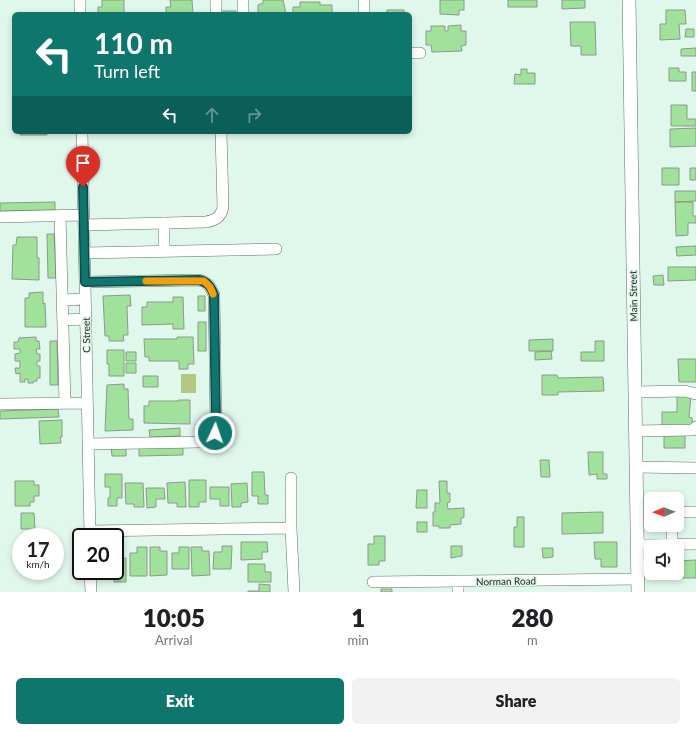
<!DOCTYPE html>
<html lang="en">
<head>
<meta charset="utf-8">
<style>
	:root { --surface:#fff; --page:#f2f2f2; --text:#202124; --muted:#757577; --accent:#0f766e }
	body { margin:0; font-family:Lato,sans-serif; background:var(--page); color:var(--text); height:100vh; display:flex; flex-direction:column; font-size:15px; white-space:nowrap }
	* { box-sizing:border-box; margin:0 }
	p { font-size:13px; color:var(--muted) }
	.icon { flex:none; width:22px; height:22px; fill:none; stroke:currentColor; stroke-width:2; stroke-linecap:round; stroke-linejoin:round }
	.map { position:relative; height:592px; overflow:hidden }
	.panel { display:flex; flex-direction:column; background:var(--surface); flex:1 }
	.panel>* { flex:none }
	.hud { position:absolute; left:12px; top:12px; width:400px; height:122px; border-radius:6px; box-shadow:0 2px 6px #0003; background:#0f766e; color:#fff; overflow:hidden }
	.needle { width:26px; rotate:269deg }
	.buttons { position:absolute; left:644px; top:492px; display:grid; gap:8px }
	.buttons a { display:grid; place-items:center; width:40px; height:40px; border-radius:6px; background:var(--surface); box-shadow:0 2px 6px #0003; font-size:20px }
	.speed { position:absolute; left:12px; top:528px; display:flex; gap:8px; font-size:20px; font-weight:700; text-align:center }
	.speed>* { display:grid; place-content:center; width:52px; height:52px; border-radius:50%; background:var(--surface); box-shadow:0 2px 6px #0003; line-height:1 }
	.speed small { font-size:10px; font-weight:400 }
	.speed .limit { border:2px solid #111; border-radius:6px; background:#fff; color:#111 }
	.pin { position:absolute; display:grid; place-items:center; width:34px; height:34px; color:#fff; margin:-41px -17px; border-radius:50% 50% 50% 0; rotate:-45deg; box-shadow:0 0 4px #0007 }
	.pin .icon { rotate:45deg }
	.me { position:absolute; width:44px; margin:-22px; rotate:3deg; stroke-linejoin:round; filter:drop-shadow(0 0 3px #0008) }
	.turn { display:flex; align-items:center; gap:14px; height:84px; padding:0 16px; font-size:18px }
	.turn .icon { width:52px; height:52px; stroke-width:2.5 }
	.turn b { display:block; font-size:28px; line-height:34px }
	.lanes { display:flex; align-items:center; height:38px; padding:0 16px; background:#0003; justify-content:center; gap:20px; direction:ltr }
	.lanes .off { opacity:.35 }
	.eta { display:flex; justify-content:space-evenly; align-items:center; height:68px; text-align:center }
	.eta b { font-size:24px; font-weight:800; line-height:28px }
	.action { display:flex; gap:8px; margin-top:auto; padding:8px 16px }
	.action a { flex:1; height:46px; border-radius:6px; background:var(--accent); color:#fff; font-size:16px; font-weight:800; line-height:46px; text-align:center }
	.action a+a { background:var(--page); color:var(--text) }
	.map>svg:first-child { display:block }
	.green { fill:#b6c782 }
	.building { fill:#a0e19b; stroke:#8c9a8a }
	.lines { fill:none; stroke-linecap:round; stroke-linejoin:round }
	.minor-casing { stroke:#5b7066; stroke-width:12 }
	.major-casing { stroke:#5b7066; stroke-width:14 }
	.minor { stroke:#fff; stroke-width:11 }
	.major { stroke:#fff; stroke-width:13 }
	.route-casing { stroke:#0a4d48; stroke-width:10 }
	.route { stroke:#0f766e; stroke-width:7 }
	.slow { stroke:#f59e0b; stroke-width:7 }
	.labels { text-anchor:middle; dominant-baseline:central; stroke-width:3; stroke-linejoin:round; paint-order:stroke }
	.street-label { font-size:10px; fill:#222b27; stroke:#e0f7ec }
</style>
</head>
<body>
<div class="map">
<svg width="696" height="592" viewBox="0 0 696 592">
	<rect width="100%" height="100%" fill="#e0f7ec"/>
	<path class="green" d="M181,374H196V393H181Z"/>
	<path class="building" d="M102,0H124V14H98V7H102Z
		M170,0H192L193,14H166V7H171Z
		M263,0H283L286,14L258,13V5L263,3Z
		M440,0H464V10H459V15L440,14Z
		M508,0H537V7H508Z
		M562,0H585V8L562,9Z
		M300,2H320V5H332V14H293V7H300Z
		M387,10H404V14H387Z
		M666,10H685L686,24H679L680,39L660,40V24H666Z
		M220,11H236V14H220Z
		M570,22H595L596,55H581V46H571Z
		M461,25V31H466V45L461,46L462,51L432,52L431,45H426V31H431V26H445V31H448V26Z
		M686,29H694V37H685Z
		M696,48V56H681V49Z
		M669,68H679V72H686V81H669Z
		M521,69H527V73H535V84H514L515,74L521,75Z
		M692,72H696V91H692Z
		M671,105H687V119H696V126H671Z
		M696,128V146L670,147V129Z
		M20,132H47V135H20Z
		M662,168H679V185H662Z
		M690,168H696V180H690Z
		M675,191H696V201L675,202Z
		M55,202V210L0,211V203Z
		M675,202H693V216H696V223H688V235L676,236Z
		M47,234H54L56,278H48Z
		M17,237H37V258H39V280L12,279L13,245H16Z
		M696,246V255L677,256L676,247Z
		M668,267H696V280L668,281Z
		M663,275L664,285H654L653,276Z
		M43,292V304L45,303L46,327H25V298H29V293Z
		M130,295L131,306H127L128,335H123L124,341H109V336H105L103,296Z
		M198,296H205V311H198Z
		M173,297H183L184,329H173V324L142,325V307H147V302H173Z
		M198,322H206V351H198Z
		M36,337V341H39L40,349H36L37,354H40V361H37V366H40V378H37V381H34L33,383H28V379H25V382H20V373L16,374L15,368H20V361H15V354L20,353V349H14V342H18L19,338Z
		M177,337H193L194,364H188V369H179V361H149V357H145L144,339H177Z
		M553,339V351H529V340Z
		M50,341H57L58,385H50Z
		M595,341H604V361H581V352H595Z
		M107,350H124V376H109V364H107Z
		M551,351L552,359L535,360V352Z
		M126,352H136V361H126Z
		M678,359H696V382H679Z
		M126,363H136V373H126Z
		M542,375H557L558,378L603,377L604,391L558,392V395H542Z
		M143,376H158V387H143Z
		M124,384V389H128L129,419H133V430L105,431L107,385Z
		M677,396H691L689,417L692,418L693,426H662V412H677Z
		M178,400H190V424L144,423V406H149V401H178Z
		M58,409L59,417L0,419V411Z
		M62,420V437H60L61,443L40,444L39,421Z
		M180,428V436L150,437L149,430Z
		M664,434H685V448H664Z
		M183,447V455L139,456V448Z
		M111,448H126V456H112Z
		M588,452H603V474H607V479H597V474L589,475Z
		M540,460H549L550,477H541Z
		M252,472H264L265,495H268V504H258V496H252Z
		M105,474H122V498H117V506H108V498H110V487H105Z
		M189,480H206V502H199V507H189Z
		M15,481H34V485H39V496H34V502H30V506H15Z
		M439,481H447V493H450V502L447,503L448,509L464,508V517L461,518V524L450,525V528H439V526H433V512H435V503H440Z
		M185,482L186,507H177V503H168L167,483Z
		M125,483H143L144,507H134V504H126Z
		M247,483L248,502L241,503V507H232L231,484Z
		M210,487H229V506H220V499H210Z
		M146,488H164L165,499H156V507L147,508Z
		M417,490H427V508H416Z
		M603,512V533L562,534V513Z
		M21,513H34L35,529H21Z
		M517,517H524V547H514V527H517Z
		M417,522H427V532H417Z
		M374,536H385V561H379V565H368V544H374Z
		M241,542H267L268,552H262V559L241,560Z
		M594,542H617V567H601V559H595Z
		M222,546H232L231,569H213L214,552H222Z
		M451,546H462V556L451,558Z
		M137,547H147V576H130V553H137Z
		M150,547H160V551H167V575L150,576Z
		M179,547H189V569H172V553H179Z
		M191,547H202V551H209L210,575L192,576Z
		M542,548H553V557L543,558Z
		M115,551H120V558H126V582H114Z
		M696,560V578H664L663,573H677V561Z
		M248,564H265V572H271V582H248Z
		M259,584L270,585V592H248V591H259Z
		M381,589H392V592H381Z"/>
	<g class="lines">
		<g class="minor-casing">
			<path id="minor" d="M80,0V14
				M243,0V14
				M364,0V14
				M216,14V0
				M410,53H420
				M82,132L90,537
				M60,216L65,403
				M0,217L83,215
				M164,223V252
				M84,225L206,222C216,220 221,217 223,207L221,132
				M84,253L276,249
				M85,282L199,280C208,282 211,287 214,295L216,427C214,437 209,440 200,442L88,444
				M62,300L85,299
				M63,320L85,319
				M635,392L685,391L696,394
				M0,404L87,403
				M635,431L693,430L696,427
				M636,467L696,468
				M291,478V528L294,592
				M677,512H696
				M672,525V544
				M90,531L291,528
				M637,545L696,544
				M90,571L91,592
				M373,582L638,579
				M458,592V581"/>
		</g>
		<g class="major-casing">
			<path id="major" d="M629,0L638,592"/>
		</g>
		<use href="#minor" class="minor"/>
		<use href="#major" class="major"/>
	</g>
	<g class="lines">
		<g class="route-casing">
			<path id="route" d="M83,187L85,282L199,280C208,282 211,287 214,295L216,427L215,433"/>
		</g>
		<use href="#route" class="route"/>
		<path class="slow" d="M146,281H204L210,287L213,294"/>
	</g>
	<g class="labels">
		<g class="street-label">
			<text transform="translate(633 296) rotate(-91)">Main Street</text>
			<text transform="translate(86 335) rotate(-91)">C Street</text>
			<text transform="translate(506 581) rotate(-1)">Norman Road</text>
		</g>
	</g>
</svg>
<div class="buttons">
<a><svg class="needle" viewBox="-14 -14 28 28"><path d="M0-13l5 13h-10z" fill="#e53935"/><path d="M0 13l5-13h-10z" fill="#757577"/></svg></a>
<a><svg class="icon" aria-label="sound" viewBox="0 0 24 24"><path d="M4 9h4l5-4v14l-5-4H4zM17 9q2 3 0 6"/></svg></a>
</div>
<div class="speed"><div>17<small>km/h</small></div><div class="limit">20</div></div>
<div class="pin" style="left:83px;top:187px;background:#d93025"><svg class="icon" aria-label="arrive" viewBox="0 0 24 24"><path d="M6 21V4h12l-3 4 3 4H6"/></svg></div>
<svg class="me" style="left:215px;top:433px" viewBox="-20 -20 40 40"><circle r="17" fill="#0f766e" stroke="#fff" stroke-width="3"/><path d="M0-11L8 9 0 5-8 9z" fill="#fff"/></svg>
<div class="hud">
<div class="turn"><svg class="icon" aria-label="left" viewBox="0 0 24 24"><path d="M17 20v-9H6M10 6l-5 5 5 5"/></svg><div><b>110 m</b>Turn left</div></div>
<div class="lanes"><svg class="icon" aria-label="left" viewBox="0 0 24 24"><path d="M17 20v-9H6M10 6l-5 5 5 5"/></svg><svg class="icon off" aria-label="ahead" viewBox="0 0 24 24"><path d="M12 20V5M6 11l6-6 6 6"/></svg><svg class="icon off" aria-label="right" viewBox="0 0 24 24"><path d="M7 20v-9h11M14 6l5 5-5 5"/></svg></div>
</div>
</div>
<section class="panel">
<div class="eta">
<div><b>10:05</b><p>Arrival</p></div>
<div><b>1</b><p>min</p></div>
<div><b>280</b><p>m</p></div>
</div>
<div class="action"><a>Exit</a><a>Share</a></div>
</section>
</body>
</html>
